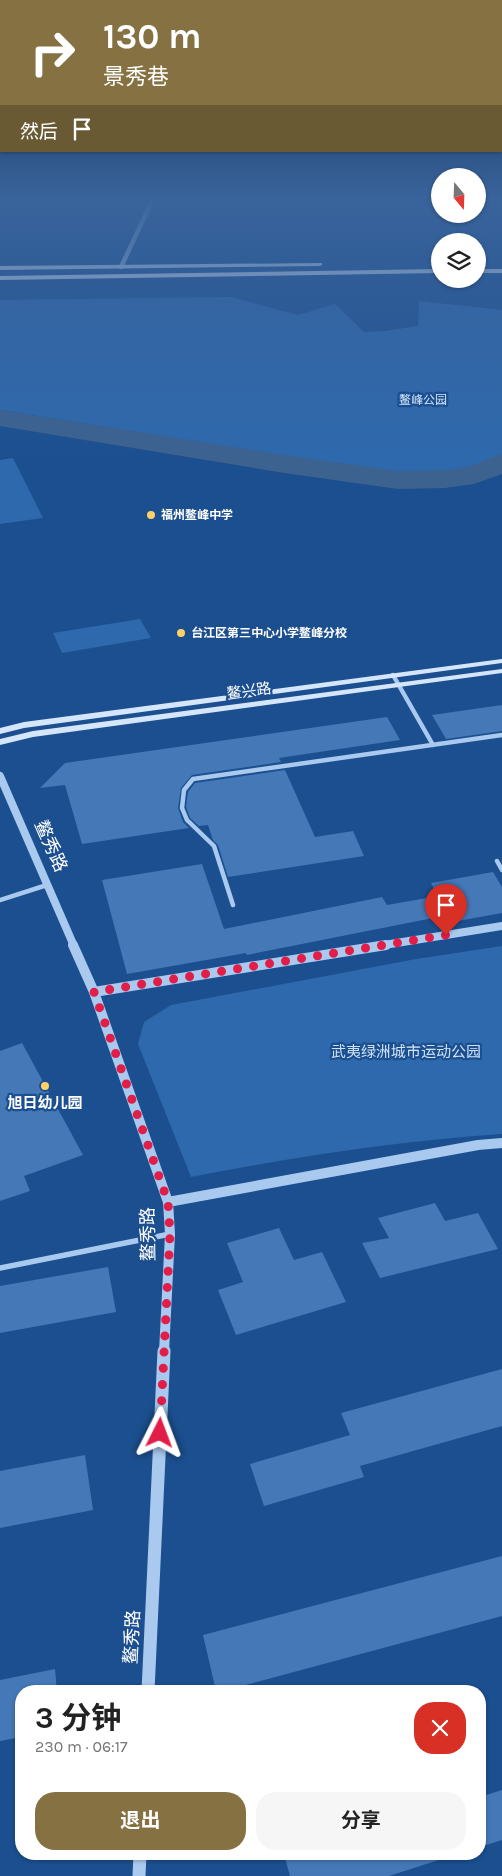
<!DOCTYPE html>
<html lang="zh">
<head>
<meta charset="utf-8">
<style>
	:root { --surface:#fff; --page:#f6f6f6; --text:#222; --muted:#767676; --accent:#857141 }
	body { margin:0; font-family:Karla,"Noto Sans SC",sans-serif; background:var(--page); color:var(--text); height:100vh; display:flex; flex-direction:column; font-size:19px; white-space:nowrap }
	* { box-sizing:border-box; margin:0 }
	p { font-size:16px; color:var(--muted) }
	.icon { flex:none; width:28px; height:28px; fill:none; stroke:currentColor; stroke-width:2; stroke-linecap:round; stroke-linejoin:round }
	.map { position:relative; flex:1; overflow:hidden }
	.drawer { position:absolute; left:15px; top:1685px; width:471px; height:175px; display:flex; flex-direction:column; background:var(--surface); border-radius:20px; box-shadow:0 1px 4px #0004 }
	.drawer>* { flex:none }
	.guide { position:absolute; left:0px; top:0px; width:502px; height:152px; box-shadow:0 1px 4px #0004; background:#857141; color:#fff; overflow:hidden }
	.needle { width:32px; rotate:161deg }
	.buttons { position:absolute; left:431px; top:168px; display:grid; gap:10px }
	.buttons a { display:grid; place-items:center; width:55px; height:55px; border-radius:50%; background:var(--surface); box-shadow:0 1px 4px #0004; font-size:25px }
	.pin { position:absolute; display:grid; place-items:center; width:42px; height:42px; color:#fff; margin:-51px -21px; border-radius:50% 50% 50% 0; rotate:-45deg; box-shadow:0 0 5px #0007 }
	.pin .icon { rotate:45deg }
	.me { position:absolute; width:55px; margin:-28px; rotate:3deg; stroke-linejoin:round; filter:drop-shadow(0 0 4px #0008) }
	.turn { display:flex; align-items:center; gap:18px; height:105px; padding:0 20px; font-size:22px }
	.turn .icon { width:65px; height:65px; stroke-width:2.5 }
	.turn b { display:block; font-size:35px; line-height:42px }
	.then { display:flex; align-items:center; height:48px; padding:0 20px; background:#0003; gap:10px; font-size:19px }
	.round { display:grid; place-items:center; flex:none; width:52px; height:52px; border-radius:20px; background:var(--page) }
	.overview { display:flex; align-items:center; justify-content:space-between; height:85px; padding:0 20px }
	h1 { font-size:30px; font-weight:700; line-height:38px }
	.primary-button { display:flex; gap:10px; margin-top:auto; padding:10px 20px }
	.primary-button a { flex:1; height:58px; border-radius:20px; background:var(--accent); color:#fff; font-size:20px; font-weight:700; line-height:58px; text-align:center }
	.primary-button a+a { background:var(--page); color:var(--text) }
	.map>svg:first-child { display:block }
	.green { fill:#2e69ad }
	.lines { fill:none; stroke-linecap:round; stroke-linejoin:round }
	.river { fill:#3c6290; fill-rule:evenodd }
	.building { fill:#4478b7 }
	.minor-far1 { stroke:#a9c9ee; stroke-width:4.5 }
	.minor { stroke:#a9c9ee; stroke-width:5.5 }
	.tertiary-far3 { stroke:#a9c9ee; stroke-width:4.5 }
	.tertiary-far2 { stroke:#a9c9ee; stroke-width:8 }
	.tertiary-far1 { stroke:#a9c9ee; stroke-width:10 }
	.tertiary { stroke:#a9c9ee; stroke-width:13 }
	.secondary { fill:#d6e6fa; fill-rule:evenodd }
	.primary { fill:#f0f6ff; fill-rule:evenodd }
	.route { stroke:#e11d48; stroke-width:9; stroke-dasharray:0 16.2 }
	.poi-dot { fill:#ffd166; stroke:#1b4f8f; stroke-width:2 }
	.labels { text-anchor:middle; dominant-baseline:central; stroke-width:4.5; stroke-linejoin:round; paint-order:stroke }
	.far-park-label { font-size:12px; fill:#cfe3fa; stroke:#1b4f8f }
	.far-poi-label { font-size:12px; font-weight:bold; fill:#fff; stroke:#1b4f8f; text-anchor:start }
	.street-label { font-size:15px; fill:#fff; stroke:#1b4f8f }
	.park-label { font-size:15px; fill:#cfe3fa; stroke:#1b4f8f }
	.poi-label { font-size:15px; font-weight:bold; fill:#fff; stroke:#1b4f8f }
	.near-street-label { font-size:18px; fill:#fff; stroke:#1b4f8f }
</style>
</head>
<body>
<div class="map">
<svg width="502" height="1876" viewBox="0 0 502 1876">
	<rect width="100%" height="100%" fill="#1b4f8f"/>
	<path class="green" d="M231,297L298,315L335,304L364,332L384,331L418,326L419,301L502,310V455L468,469L451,473L403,475L0,410V300Z
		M13,458L43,518L0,524V460Z
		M140,619L151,638L62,653L53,633Z
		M502,946V1134C398,1141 294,1157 191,1177L138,1044L144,1022L171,1005L416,959Z"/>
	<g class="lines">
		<path class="river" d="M0,410L284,455L398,471L445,470L468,467L502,454V474L474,484L445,488L398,489L284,473L0,426Z"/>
	</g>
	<path class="building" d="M502,705V731L446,739L432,715Z
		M387,717L400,740L279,758L281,762L192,775L181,788L178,808L183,822L189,828L82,844L65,785L40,788L65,763Z
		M285,770L315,837L353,831L364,856L228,877L218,845L213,840L208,825L199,826L190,818L186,807L188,792L195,783Z
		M202,864L224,929L382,897L387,905L438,896L431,883L493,872L502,887V913L436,925L433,918L247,955L246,953L127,974L102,880Z
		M22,1043L83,1155L24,1176L30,1191L0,1201V1051Z
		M435,1203L445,1221L478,1213L498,1249L380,1278L362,1243L389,1238L378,1218Z
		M279,1228L294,1260L322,1252L346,1302L236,1335L218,1290L243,1282L227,1243Z
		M108,1267L116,1312L0,1333V1286Z
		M502,1369V1426L360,1466L364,1477L264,1506L250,1464L350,1435L341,1413Z
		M85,1455L93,1510L0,1528V1471Z
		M502,1556V1616L223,1691H216L203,1635Z
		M55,1669L57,1691H21V1737L0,1741V1680Z
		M502,1790V1840L480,1847V1797Z
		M299,1854H445V1858L389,1876H290L285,1858Z"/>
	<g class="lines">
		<path class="minor-far1" d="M393,675L433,745
			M497,861L502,870
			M0,900L47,885
			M233,905L214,846L187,820L182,808L184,790L193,779L502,735"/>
		<path class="minor" d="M0,1268L170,1234"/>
		<path class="tertiary-far3" d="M121,267L153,199"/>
		<path class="tertiary-far2" d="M0,776L74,946
			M378,946L502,926"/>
		<path class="tertiary-far1" d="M73,945L94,992L168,1202L170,1234L164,1352
			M94,992L386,945
			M168,1202L478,1145L502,1143"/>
		<path class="tertiary" d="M148,1691L164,1351
			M139,1876L140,1854"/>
		<path class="secondary" d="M502,659V663L24,728L0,734V728L24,722Z
			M502,669V673L33,737L0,745V739L33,731Z"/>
		<path class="primary" d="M322,263V265L320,266L0,270V266Z
			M440,269V273L0,280V276Z
			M478,269H502V273H478Z"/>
	</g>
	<linearGradient id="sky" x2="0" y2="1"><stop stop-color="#0f2b4f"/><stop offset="0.43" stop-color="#39639b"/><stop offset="1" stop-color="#39639b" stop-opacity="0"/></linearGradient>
	<rect width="502" height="461" fill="url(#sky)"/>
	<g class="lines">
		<path class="route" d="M160,1433L170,1234L168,1202L94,992L446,935"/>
	</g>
	<g class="poi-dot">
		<circle cx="151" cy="515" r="5"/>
		<circle cx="181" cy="633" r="5"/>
		<circle cx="45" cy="1086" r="5"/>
	</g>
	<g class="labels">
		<g class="far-park-label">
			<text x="423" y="400">鳌峰公园</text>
		</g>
		<g class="far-poi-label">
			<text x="161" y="515">福州鳌峰中学</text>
			<text x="191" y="633">台江区第三中心小学鳌峰分校</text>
		</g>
		<g class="street-label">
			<text transform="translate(249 691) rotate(-8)">鳌兴路</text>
		</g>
		<g class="park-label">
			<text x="406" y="1052">武夷绿洲城市运动公园</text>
		</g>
		<g class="poi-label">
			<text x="45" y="1103">旭日幼儿园</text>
		</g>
		<g class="near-street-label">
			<text transform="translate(51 846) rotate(66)">鳌秀路</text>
			<text transform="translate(148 1234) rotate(-91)">鳌秀路</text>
			<text transform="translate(132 1637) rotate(-87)">鳌秀路</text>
		</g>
	</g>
</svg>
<div class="buttons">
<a><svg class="needle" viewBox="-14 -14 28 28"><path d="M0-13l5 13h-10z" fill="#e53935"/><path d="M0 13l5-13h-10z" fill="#767676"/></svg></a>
<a><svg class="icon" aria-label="layers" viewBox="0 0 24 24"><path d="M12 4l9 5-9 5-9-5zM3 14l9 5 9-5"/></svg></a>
</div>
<div class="pin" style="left:446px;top:935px;background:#d93025"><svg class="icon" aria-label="arrive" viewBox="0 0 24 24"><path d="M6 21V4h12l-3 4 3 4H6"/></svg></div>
<svg class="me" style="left:160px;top:1433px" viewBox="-20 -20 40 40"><path d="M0-17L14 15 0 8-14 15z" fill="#e11d48" stroke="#fff" stroke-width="4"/></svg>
<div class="guide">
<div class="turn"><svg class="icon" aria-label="right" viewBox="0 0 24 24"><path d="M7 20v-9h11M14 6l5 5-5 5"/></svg><div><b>130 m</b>景秀巷</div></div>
<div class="then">然后<svg class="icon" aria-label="arrive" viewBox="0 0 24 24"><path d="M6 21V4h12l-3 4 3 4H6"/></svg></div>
</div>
<section class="drawer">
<div class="overview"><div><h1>3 分钟</h1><p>230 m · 06:17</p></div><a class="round" style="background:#d93025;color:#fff"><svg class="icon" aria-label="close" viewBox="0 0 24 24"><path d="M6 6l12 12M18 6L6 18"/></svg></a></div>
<div class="primary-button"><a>退出</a><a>分享</a></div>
</section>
</div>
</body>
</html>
